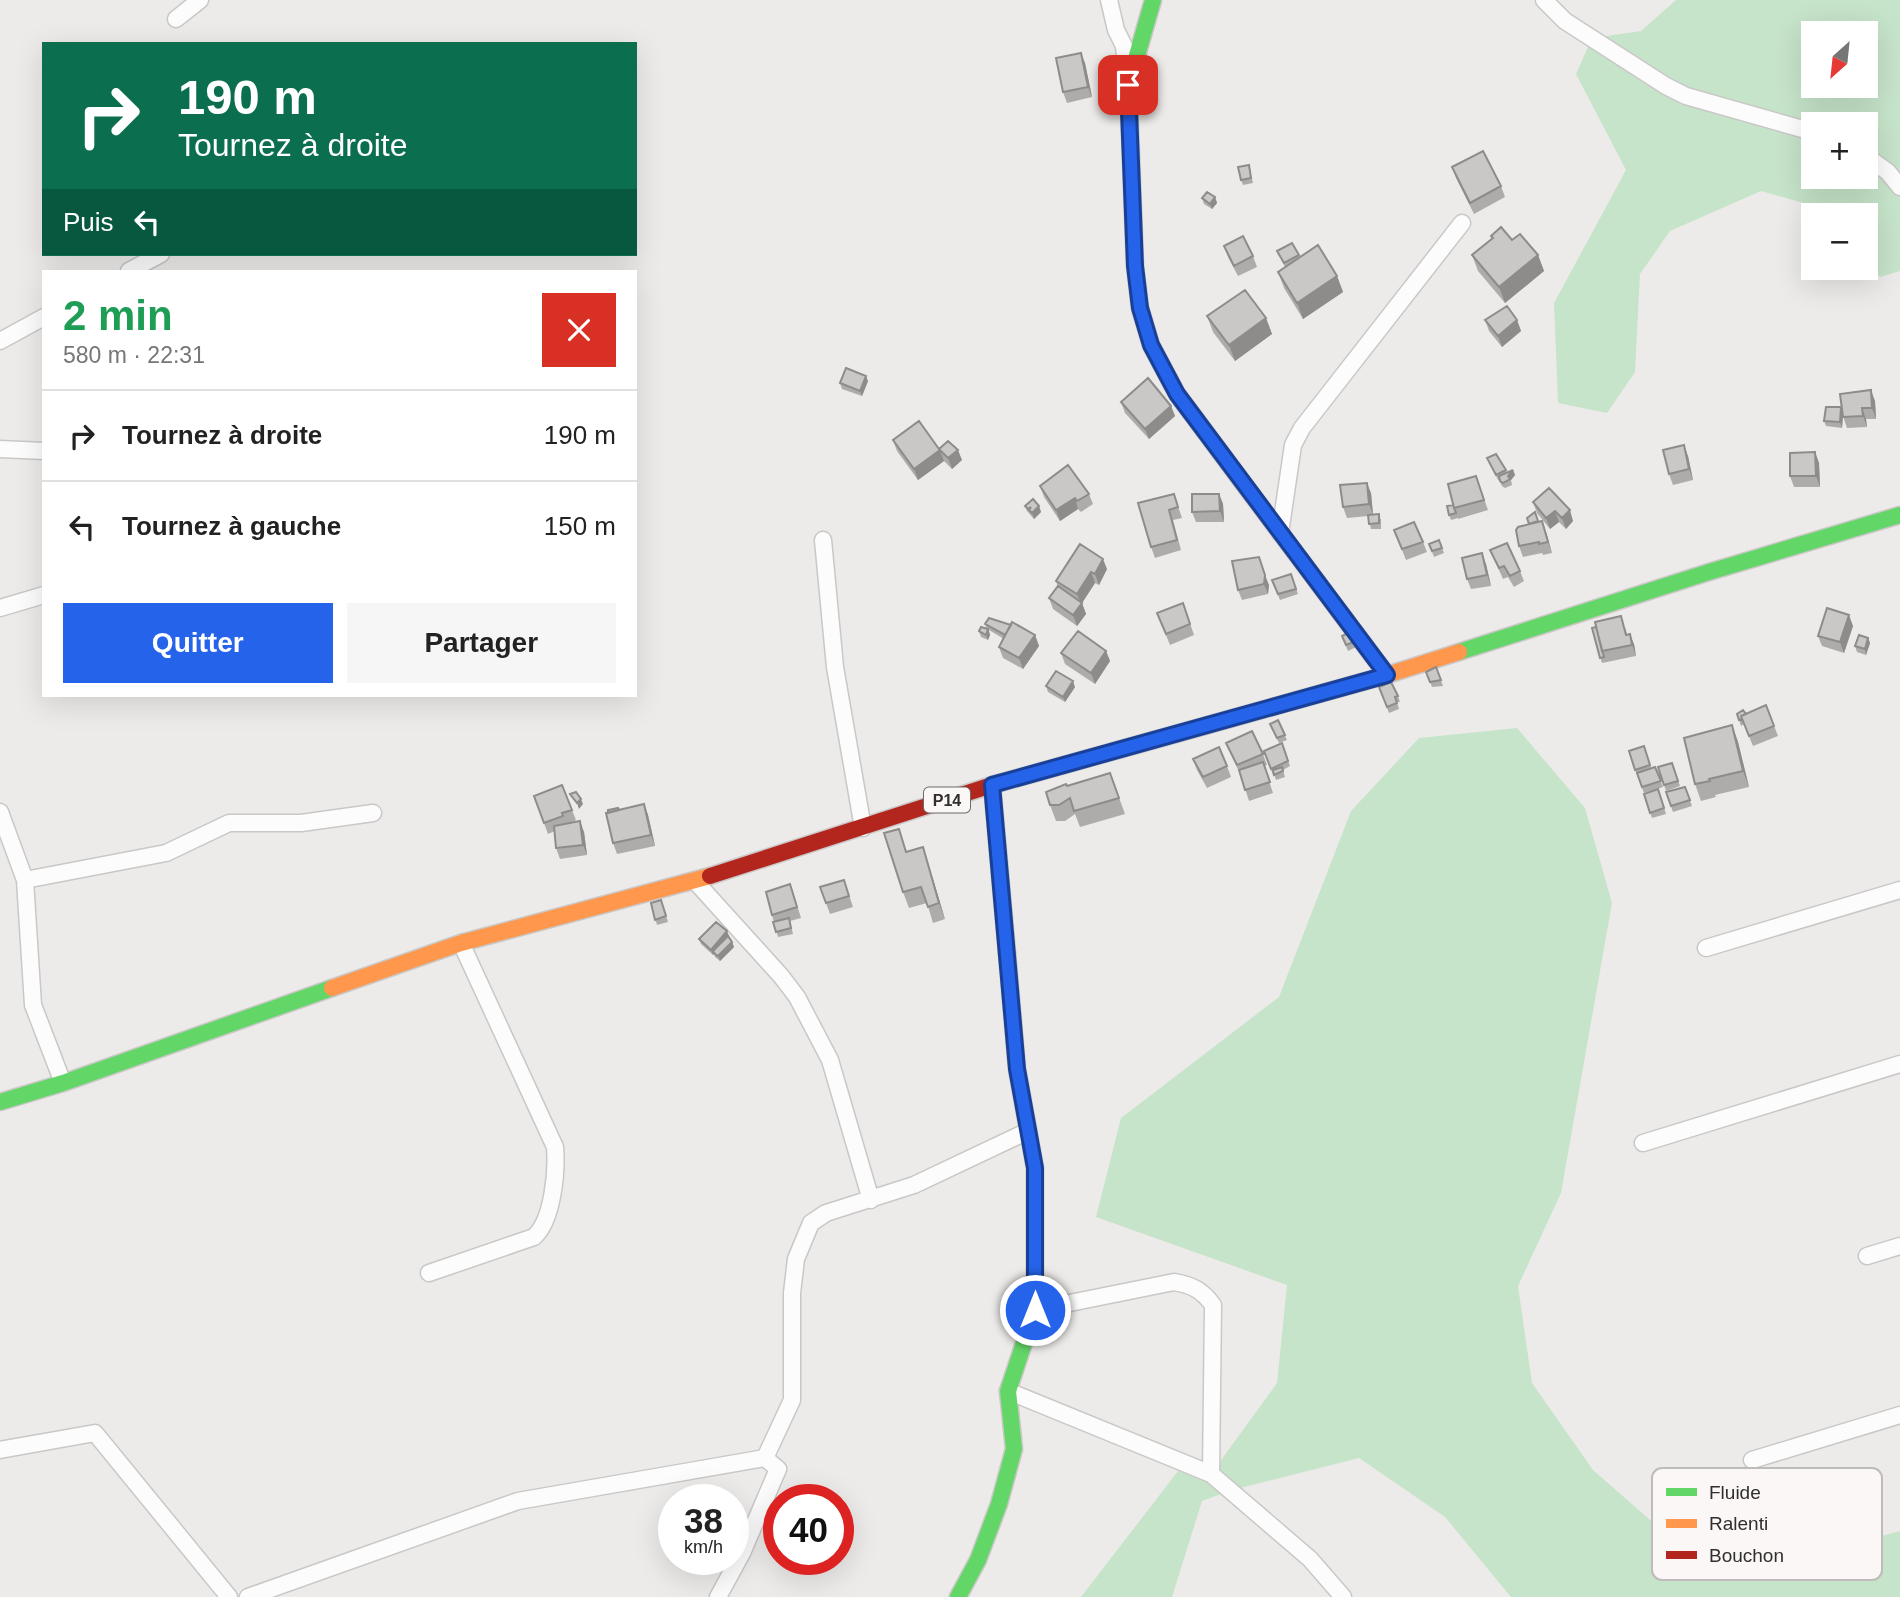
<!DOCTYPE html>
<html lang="fr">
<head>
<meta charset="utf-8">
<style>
	:root { --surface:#fff; --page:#f6f6f6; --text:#222; --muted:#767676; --line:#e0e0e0; --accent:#2563eb }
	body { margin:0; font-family:Arial,sans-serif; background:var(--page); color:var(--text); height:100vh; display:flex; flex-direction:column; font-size:26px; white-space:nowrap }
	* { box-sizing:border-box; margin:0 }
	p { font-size:23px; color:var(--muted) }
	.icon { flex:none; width:38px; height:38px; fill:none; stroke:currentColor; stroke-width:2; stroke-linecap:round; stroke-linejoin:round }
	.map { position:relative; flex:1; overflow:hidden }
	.panel { position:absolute; left:42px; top:270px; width:595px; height:427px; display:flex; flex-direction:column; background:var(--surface); border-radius:0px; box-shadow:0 7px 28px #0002 }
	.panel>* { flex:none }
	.hud { position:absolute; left:42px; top:42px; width:595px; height:214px; border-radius:0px; box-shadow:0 7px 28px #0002; background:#0b6e4f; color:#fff; overflow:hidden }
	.needle { width:46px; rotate:207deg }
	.controls { position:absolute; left:1801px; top:21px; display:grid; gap:14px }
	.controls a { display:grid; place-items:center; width:77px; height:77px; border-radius:0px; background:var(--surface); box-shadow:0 7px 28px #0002; font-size:35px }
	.speed { position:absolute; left:658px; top:1484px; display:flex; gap:14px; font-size:35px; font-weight:700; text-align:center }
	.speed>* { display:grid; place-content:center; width:91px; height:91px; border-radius:50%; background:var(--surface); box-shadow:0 7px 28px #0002; line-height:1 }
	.speed small { font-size:18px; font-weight:400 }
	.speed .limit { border:10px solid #d22; background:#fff; color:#111 }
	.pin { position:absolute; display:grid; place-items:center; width:60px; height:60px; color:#fff; margin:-30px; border-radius:14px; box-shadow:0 4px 10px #0006 }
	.me { position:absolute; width:77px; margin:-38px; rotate:0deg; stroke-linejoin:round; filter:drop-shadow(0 0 5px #0008) }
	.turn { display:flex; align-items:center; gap:24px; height:147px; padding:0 21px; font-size:32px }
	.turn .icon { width:91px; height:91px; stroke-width:2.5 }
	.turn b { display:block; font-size:49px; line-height:60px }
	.then { display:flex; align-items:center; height:66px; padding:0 21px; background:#0003; gap:14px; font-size:26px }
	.round { display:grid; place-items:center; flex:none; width:74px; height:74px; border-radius:0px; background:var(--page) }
	.overview { display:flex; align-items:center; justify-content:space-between; height:119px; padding:0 21px }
	h1 { font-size:42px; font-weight:800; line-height:52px; color:#1e9e55 }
	.action { display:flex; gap:14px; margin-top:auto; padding:14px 21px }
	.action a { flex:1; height:80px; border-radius:0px; background:var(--accent); color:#fff; font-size:28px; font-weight:800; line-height:80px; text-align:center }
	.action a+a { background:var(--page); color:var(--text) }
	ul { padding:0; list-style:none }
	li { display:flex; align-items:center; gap:21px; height:91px; padding:0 21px; border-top:2px solid var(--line) }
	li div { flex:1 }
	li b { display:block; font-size:26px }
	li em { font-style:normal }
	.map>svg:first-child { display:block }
	.green { fill:#c6e4c9; fill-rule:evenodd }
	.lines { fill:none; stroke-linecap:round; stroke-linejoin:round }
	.street-casing { stroke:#cac8c7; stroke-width:19 }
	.fast-casing { stroke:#cac8c7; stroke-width:19 }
	.slow-casing { stroke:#cac8c7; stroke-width:19 }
	.jam-casing { stroke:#cac8c7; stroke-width:19 }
	.street { stroke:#fcfcfc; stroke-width:16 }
	.fast { stroke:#63d668; stroke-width:16 }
	.slow { stroke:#ff974d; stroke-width:16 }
	.jam { stroke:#b3261e; stroke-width:16 }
	.wall { fill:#aeacab }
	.shaded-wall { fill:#8d8c8b }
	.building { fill:#cac8c7; stroke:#8d8c8b; stroke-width:2 }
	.route-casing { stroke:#184099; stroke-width:18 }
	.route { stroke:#2563eb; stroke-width:12 }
	.labels { text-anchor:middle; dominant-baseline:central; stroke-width:5; stroke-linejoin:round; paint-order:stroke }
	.shield { fill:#fbf7f6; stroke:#6d6a6a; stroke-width:2 }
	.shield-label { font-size:16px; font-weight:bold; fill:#302e2e }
	.key { fill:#fbf7f6; stroke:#bebbba; stroke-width:2 }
	.key-label { font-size:19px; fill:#302e2e }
</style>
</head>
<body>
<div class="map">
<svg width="1900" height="1597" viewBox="0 0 1900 1597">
	<rect width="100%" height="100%" fill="#edebe9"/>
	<path class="green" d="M1676,0H1900V271L1880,277L1866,262V215H1820L1810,205L1761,191L1670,231L1640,274L1635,372L1607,413L1558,403L1554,303L1626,170L1576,74L1592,38L1641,31ZM1813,33H1866V86H1813ZM1813,124H1866V177H1813Z
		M1517,728L1585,808L1612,903L1561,1193L1518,1286L1532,1383L1593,1470L1665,1533L1754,1571L1900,1531V1597H1511L1445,1517L1359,1458L1232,1490L1202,1501L1172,1597H1081L1185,1462L1211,1474L1277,1383L1287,1285L1096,1217L1121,1118L1279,997L1351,811L1419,738Z"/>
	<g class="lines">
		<g class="street-casing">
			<path id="street" d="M1109,0L1116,30L1124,46L1127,77
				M1544,0L1565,21L1666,86L1686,96L1813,132
				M176,19L200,0
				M1866,156L1888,172L1900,187
				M129,271L161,254
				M0,341L44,317
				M0,449L44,451
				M1280,533L1293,445L1302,428L1462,223
				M823,540L835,667L863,828
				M0,608L44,595
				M0,812L25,880L33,1005L63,1083
				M25,880L166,853L229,823H301L373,813
				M695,881L781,976L797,997L830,1060L871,1200
				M1706,948L1900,890
				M1643,1143L1900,1064
				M1867,1256L1900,1246
				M429,1273L534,1237C553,1220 557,1171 555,1147L461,943
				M1035,1310L1174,1282C1192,1285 1202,1290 1213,1305L1211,1474
				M1008,1391L1211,1474L1310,1559L1343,1597
				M0,1450L95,1433L229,1597
				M1752,1460L1900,1415
				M248,1597L518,1501L765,1458
				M718,1597L742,1553L778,1469L765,1458L792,1400V1293L796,1259L811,1223L826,1213L914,1185L1028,1131"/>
		</g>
		<g class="fast-casing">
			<path id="fast" d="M1153,0L1134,66L1129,104L1135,266L1140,308L1151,345L1177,394L1252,495
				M1459,652L1709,572L1900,515
				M0,1102L63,1083L332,988
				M958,1597L978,1560L999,1504L1014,1449L1008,1391L1035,1310V1168L1017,1069L1007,953"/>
		</g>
		<g class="slow-casing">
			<path id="slow" d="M1252,495L1387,675
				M1154,740L1387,675L1459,652
				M992,785L1007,953
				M332,988L461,943L710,876"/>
		</g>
		<g class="jam-casing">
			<path id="jam" d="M710,876L992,785L1154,740"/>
		</g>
		<use href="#street" class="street"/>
		<use href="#fast" class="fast"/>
		<use href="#slow" class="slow"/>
		<use href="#jam" class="jam"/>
	</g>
	<path class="wall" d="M1085,63L1092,97L1067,103L1063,92Z
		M1249,165L1253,183L1243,185L1241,180Z
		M1452,167L1501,186L1505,197L1474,214L1456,178Z
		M1215,197L1217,203L1212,209L1204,204L1202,198Z
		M1224,246L1253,256L1257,267L1238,276L1228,257Z
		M1277,251L1299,255V258L1337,276L1343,292L1303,319L1284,288L1278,272L1285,267Z
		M1472,255H1538L1544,271L1505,303L1478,271Z
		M1207,316L1266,318L1272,334L1235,361L1213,332Z
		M1485,320H1517L1521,331L1502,347L1489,331Z
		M868,381L862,396L842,389L840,383Z
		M1875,401L1876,419H1866L1867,427L1847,428L1843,416L1842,428L1826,426L1824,421L1841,407L1842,411Z
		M1121,402L1171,406L1175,416L1149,439L1125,413Z
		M893,440L939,449L962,460L952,469L944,461L918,480L897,451Z
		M1815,452L1819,463L1820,487H1794L1790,476Z
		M1688,456L1693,480L1673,485L1669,474Z
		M1487,458L1506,470L1507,473L1513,470L1515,475L1511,480L1512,485L1505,488L1502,486L1499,480H1498Z
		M1476,476L1488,510L1458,519V518L1451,520L1449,515L1453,505Z
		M1040,486L1089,494L1093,504L1081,512L1078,509L1060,521L1044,497Z
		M1549,488L1573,521L1566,529L1559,522L1550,529L1537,513L1533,502Z
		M1371,493L1373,514L1381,519V529H1371L1368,516L1347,518L1343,507Z
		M1174,494L1182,518L1173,520L1181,550L1155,558L1151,547Z
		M1219,494L1223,504L1224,522H1196L1192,512Z
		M1025,506H1039L1041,512L1034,519L1027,511Z
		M1539,522L1546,532L1552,553L1543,555L1542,553L1523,557L1519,546Z
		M1394,530L1423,542L1427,552L1406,560Z
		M1439,540L1444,553L1434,557L1429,544Z
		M1490,550L1520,571L1524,581L1514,587L1508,577L1503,579Z
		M1232,561L1269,585L1268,594L1242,600L1238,590Z
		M1486,564L1491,586L1471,589L1467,579Z
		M1107,569L1099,585L1095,583L1082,603L1086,614L1077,626L1053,609L1049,598L1058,587L1056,581Z
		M1291,574L1298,594L1280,600L1272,580Z
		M1183,603L1194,635L1170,645L1157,613Z
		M985,624L1035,635L1039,646L1023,669L1003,658L999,647L1004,639L989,630L990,635L988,640L981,637L979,631L987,629Z
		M1853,626L1844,653L1822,646L1818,636Z
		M1625,627L1627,634L1634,644L1636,656L1602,663L1592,628Z
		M1352,631L1358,646L1348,651L1342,636Z
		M1868,638L1870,643L1866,655L1857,652L1855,646Z
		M1106,651L1110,661L1095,684L1065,664L1061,653Z
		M1436,667L1443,686L1432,687L1426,672Z
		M1046,686L1075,687L1065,702L1048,692Z
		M1379,687L1398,696L1400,702H1397L1399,709L1389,713Z
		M1766,705L1778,736L1753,746L1744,724L1741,726L1737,714H1746Z
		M1278,720L1287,740L1279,743L1270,724Z
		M1732,725L1738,742L1749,787L1715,795L1716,797L1701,801L1695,784Z
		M1226,743L1263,754L1267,765L1264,766L1273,793L1249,801L1241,776Z
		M1282,743L1290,766L1283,770L1285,777L1276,780L1274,774L1273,775L1264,751Z
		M1644,746L1651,768L1655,767L1663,787L1644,793L1635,770Z
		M1193,759L1227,766L1231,777L1207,788L1197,770Z
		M1672,763L1680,786L1666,791L1658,767Z
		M1110,773L1125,814L1080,827L1075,814L1065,821H1056L1050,805L1067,786Z
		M562,785L576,820L568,824L584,832L587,855L560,859L556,848L555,831L548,834L534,796Z
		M1685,787L1692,806L1673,812L1666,792Z
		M1658,789L1666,814L1652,818L1644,794Z
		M644,804L648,815L655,846L617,854L613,843L619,810Z
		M907,852L928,863L945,919L933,923L927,903L909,908L903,892Z
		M844,880L853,907L830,914L820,887Z
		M794,895L801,918L790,921L793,934L778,937L772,915Z
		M661,900L668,922L657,925L651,903Z
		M727,931L734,947L720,961L715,957L714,954L713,955L701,944L699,939Z"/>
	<path class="shaded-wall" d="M1081,53L1085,63L1092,97L1088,87Z
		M1215,197L1217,203L1212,209L1210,204Z
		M1538,255L1544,271L1505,303L1499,287Z
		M1337,276L1343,292L1303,319L1297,303Z
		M1266,318L1272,334L1235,361L1229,345Z
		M1517,320L1521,331L1502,347L1498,336Z
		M866,376L868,381L862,396L860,391Z
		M1871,390L1875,401L1876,419L1872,408Z
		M1171,406L1175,416L1149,439L1145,429Z
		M1841,407L1843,413L1842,428L1840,422Z
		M1862,408L1866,419L1867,427L1863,416Z
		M1684,445L1688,456L1693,480L1689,469Z
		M940,450L944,461L918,480L914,469Z
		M958,450L962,460L952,469L948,458Z
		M1815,452L1819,463L1820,487L1816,476Z
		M1513,470L1515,475L1511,480L1508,476Z
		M1367,483L1371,493L1373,515L1369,504Z
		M1219,494L1223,504L1224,522L1220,511Z
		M1075,498L1078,509L1060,521L1056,510Z
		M1039,506L1041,512L1034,519L1032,513Z
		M1570,510L1573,521L1566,529L1562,518Z
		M1555,511L1559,522L1550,529L1546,518Z
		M1542,521L1546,532L1552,553L1548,542Z
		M1482,553L1486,564L1491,586L1487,575Z
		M1103,559L1107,569L1099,585L1095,574Z
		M1091,572L1095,583L1082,603L1086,614L1077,626L1073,615L1081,604L1077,594Z
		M1265,575L1269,585L1268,594L1264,584Z
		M1849,615L1853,626L1844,653L1840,642Z
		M988,629L990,635L988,640L986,635Z
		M1630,634L1634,644L1636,656L1632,645Z
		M1035,635L1039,646L1023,669L1019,658Z
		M1868,638L1870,643L1866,655L1865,649Z
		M1106,651L1110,661L1095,684L1091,673Z
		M1073,681L1075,687L1065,702L1063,697Z
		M1732,725L1738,742L1749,787L1743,771Z
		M581,799L583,804L579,809L577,803Z
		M644,804L648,815L655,846L651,835Z
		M580,821L584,832L587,855L583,845Z
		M923,847L928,863L945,919L939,903Z
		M727,931L729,937L715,953L713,951L714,954L713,955L711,950Z
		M732,942L734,947L720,961L718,956Z"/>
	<path class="building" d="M1081,53L1088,87L1063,92L1056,58Z
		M1483,151L1501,186L1470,203L1452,167Z
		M1249,165L1251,178L1241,180L1238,167Z
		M1207,192L1215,197L1210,204L1202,198Z
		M1501,227L1512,240L1520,234L1538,255L1499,287L1472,255L1493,238L1491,236Z
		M1243,236L1253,256L1234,266L1224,246Z
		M1292,243L1299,255L1284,263L1277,251Z
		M1318,245L1337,276L1297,303L1278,272Z
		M1245,290L1266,318L1229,345L1207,316Z
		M1507,306L1517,320L1498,336L1485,320Z
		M846,368L866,376L860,391L840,383Z
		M1148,378L1171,406L1145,429L1121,402Z
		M1871,390L1872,408H1862L1863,416L1843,417L1840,394Z
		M1826,407H1841L1840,422L1824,421Z
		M919,421L939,449L948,441L958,450L948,458L940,450L914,469L893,440Z
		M1684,445L1689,469L1669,474L1663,450Z
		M1815,452L1816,476H1790V453Z
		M1496,454L1506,470L1496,475L1487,458Z
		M1068,465L1089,494L1077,501L1075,498L1056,510L1040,486Z
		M1513,470L1508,476L1510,479L1503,483L1500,481L1499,476Z
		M1476,476L1484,500L1454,508L1448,484Z
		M1367,483L1369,504L1343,507L1340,485Z
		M1549,488L1570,510L1562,518L1555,511L1546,518L1533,502Z
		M1174,494L1178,507L1169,510L1177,540L1151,547L1138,503Z
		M1192,494H1219L1220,511L1192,512Z
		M1033,499L1039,506L1032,513L1029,510L1031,507L1028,509L1025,506Z
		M1453,505L1456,513L1449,515L1447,506Z
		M1535,512L1538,521L1529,524L1527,518Z
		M1379,514V523L1369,524L1368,515Z
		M1542,521L1548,542L1539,544V542L1519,546L1516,530L1518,527Z
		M1414,522L1423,542L1402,549L1394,530Z
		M1439,540L1442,548L1432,551L1429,544Z
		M1507,543L1520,571L1510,576L1504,566L1499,568L1490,550Z
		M1080,544L1103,559L1095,574L1091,572L1077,594L1056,581Z
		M1482,553L1487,575L1467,579L1462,558Z
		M1259,557L1265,575L1264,584L1238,590L1232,561Z
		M1291,574L1296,589L1278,594L1272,580Z
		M1058,586L1082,603L1073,615L1049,598Z
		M1183,603L1190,624L1166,634L1157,613Z
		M1827,608L1849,615L1840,642L1818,636Z
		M1621,616L1626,635L1630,634L1632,645L1602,651L1595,622Z
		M989,618L1011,625L1005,635L985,624Z
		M1012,622L1035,635L1019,658L999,647Z
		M981,627L988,629L986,635L979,631Z
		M1596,627L1604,657L1600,658L1592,628Z
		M1078,631L1106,651L1091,673L1061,653Z
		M1352,631L1356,641L1346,645L1342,636Z
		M1859,635L1868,638L1865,649L1855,646Z
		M1436,667L1441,680L1430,682L1426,672Z
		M1056,671L1073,681L1063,697L1046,686Z
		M1391,682L1398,696L1395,697L1397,703L1387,707L1379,687Z
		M1766,705L1774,726L1749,736L1741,716Z
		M1743,710L1746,714L1741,716L1742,719L1739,720L1737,714Z
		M1278,720L1285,735L1277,738L1270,724Z
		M1732,725L1743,771L1709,779L1710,781L1695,784L1684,738Z
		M1252,731L1263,754L1237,765L1226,743Z
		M1282,743L1288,761L1271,769L1264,751Z
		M1644,746L1650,765L1635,770L1629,751Z
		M1219,747L1227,766L1203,777L1193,759Z
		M1263,762L1270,782L1245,790L1239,770Z
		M1672,763L1678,781L1664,785L1658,767Z
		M1282,767L1283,771L1274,775L1273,770Z
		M1655,767L1661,781L1642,787L1637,773Z
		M1110,773L1119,798L1074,811L1070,798L1059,805H1050L1046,792L1066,784L1067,786Z
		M562,785L572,810L562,813L563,816L544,823L534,796Z
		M1685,787L1690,800L1671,806L1666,792Z
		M1658,789L1664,808L1650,813L1644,794Z
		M576,792L581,799L577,803L570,794Z
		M644,804L651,835L613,843L606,813Z
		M618,808L619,810L608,813V810Z
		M580,821L583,845L556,848L554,826Z
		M899,829L906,852L923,847L939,903L928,907L921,887L903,892L884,833Z
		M844,880L849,896L826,903L820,887Z
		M790,884L797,907L772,915L766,892Z
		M661,900L666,916L655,920L651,903Z
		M789,918L791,928L776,932L773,922Z
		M716,922L727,931L711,950L699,939Z
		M728,936L732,942L718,956L716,955L713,951Z"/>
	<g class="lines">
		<g class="route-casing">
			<path id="route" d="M1035,1310V1168L1017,1069L992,785L1387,675L1177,394L1151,345L1140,308L1135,266L1128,85"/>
		</g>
		<use href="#route" class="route"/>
	</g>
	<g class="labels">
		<rect class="shield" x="924" y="787.5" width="46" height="25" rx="5"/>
		<g class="shield-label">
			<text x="947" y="800">P14</text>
		</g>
	</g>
	<rect x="1652" y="1468" width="230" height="112" rx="10" class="key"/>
	<rect x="1666" y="1488" width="31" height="8" fill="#63d668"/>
	<rect x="1666" y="1519" width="31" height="9" fill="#ff974d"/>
	<rect x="1666" y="1551" width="31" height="8" fill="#b3261e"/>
	<g class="key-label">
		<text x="1709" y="1499">Fluide</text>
		<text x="1709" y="1530">Ralenti</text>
		<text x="1709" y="1562">Bouchon</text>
	</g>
</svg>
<div class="controls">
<a><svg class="needle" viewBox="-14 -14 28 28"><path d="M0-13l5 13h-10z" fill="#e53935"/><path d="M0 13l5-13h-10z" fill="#767676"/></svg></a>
<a>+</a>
<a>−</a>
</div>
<div class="speed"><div>38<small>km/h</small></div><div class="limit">40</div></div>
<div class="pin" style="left:1128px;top:85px;background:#d93025"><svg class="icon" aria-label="arrive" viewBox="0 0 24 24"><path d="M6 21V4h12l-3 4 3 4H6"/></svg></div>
<svg class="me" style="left:1035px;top:1310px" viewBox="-20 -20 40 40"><circle r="17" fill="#2563eb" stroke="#fff" stroke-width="3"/><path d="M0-11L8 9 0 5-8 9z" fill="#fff"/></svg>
<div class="hud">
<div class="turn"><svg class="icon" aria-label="right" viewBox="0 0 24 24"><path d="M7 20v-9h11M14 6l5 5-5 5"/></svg><div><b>190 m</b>Tournez à droite</div></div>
<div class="then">Puis<svg class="icon" aria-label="left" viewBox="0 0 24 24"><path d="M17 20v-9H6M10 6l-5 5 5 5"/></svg></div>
</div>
<section class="panel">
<div class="overview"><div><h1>2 min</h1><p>580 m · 22:31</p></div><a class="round" style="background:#d93025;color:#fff"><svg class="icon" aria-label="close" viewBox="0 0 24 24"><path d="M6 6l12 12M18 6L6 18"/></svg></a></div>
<ul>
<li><svg class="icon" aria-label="right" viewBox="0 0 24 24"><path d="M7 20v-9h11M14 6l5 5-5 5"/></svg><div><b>Tournez à droite</b></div><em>190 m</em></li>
<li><svg class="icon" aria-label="left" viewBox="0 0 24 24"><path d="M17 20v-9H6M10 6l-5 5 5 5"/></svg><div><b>Tournez à gauche</b></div><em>150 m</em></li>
</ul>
<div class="action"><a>Quitter</a><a>Partager</a></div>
</section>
</div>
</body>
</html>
